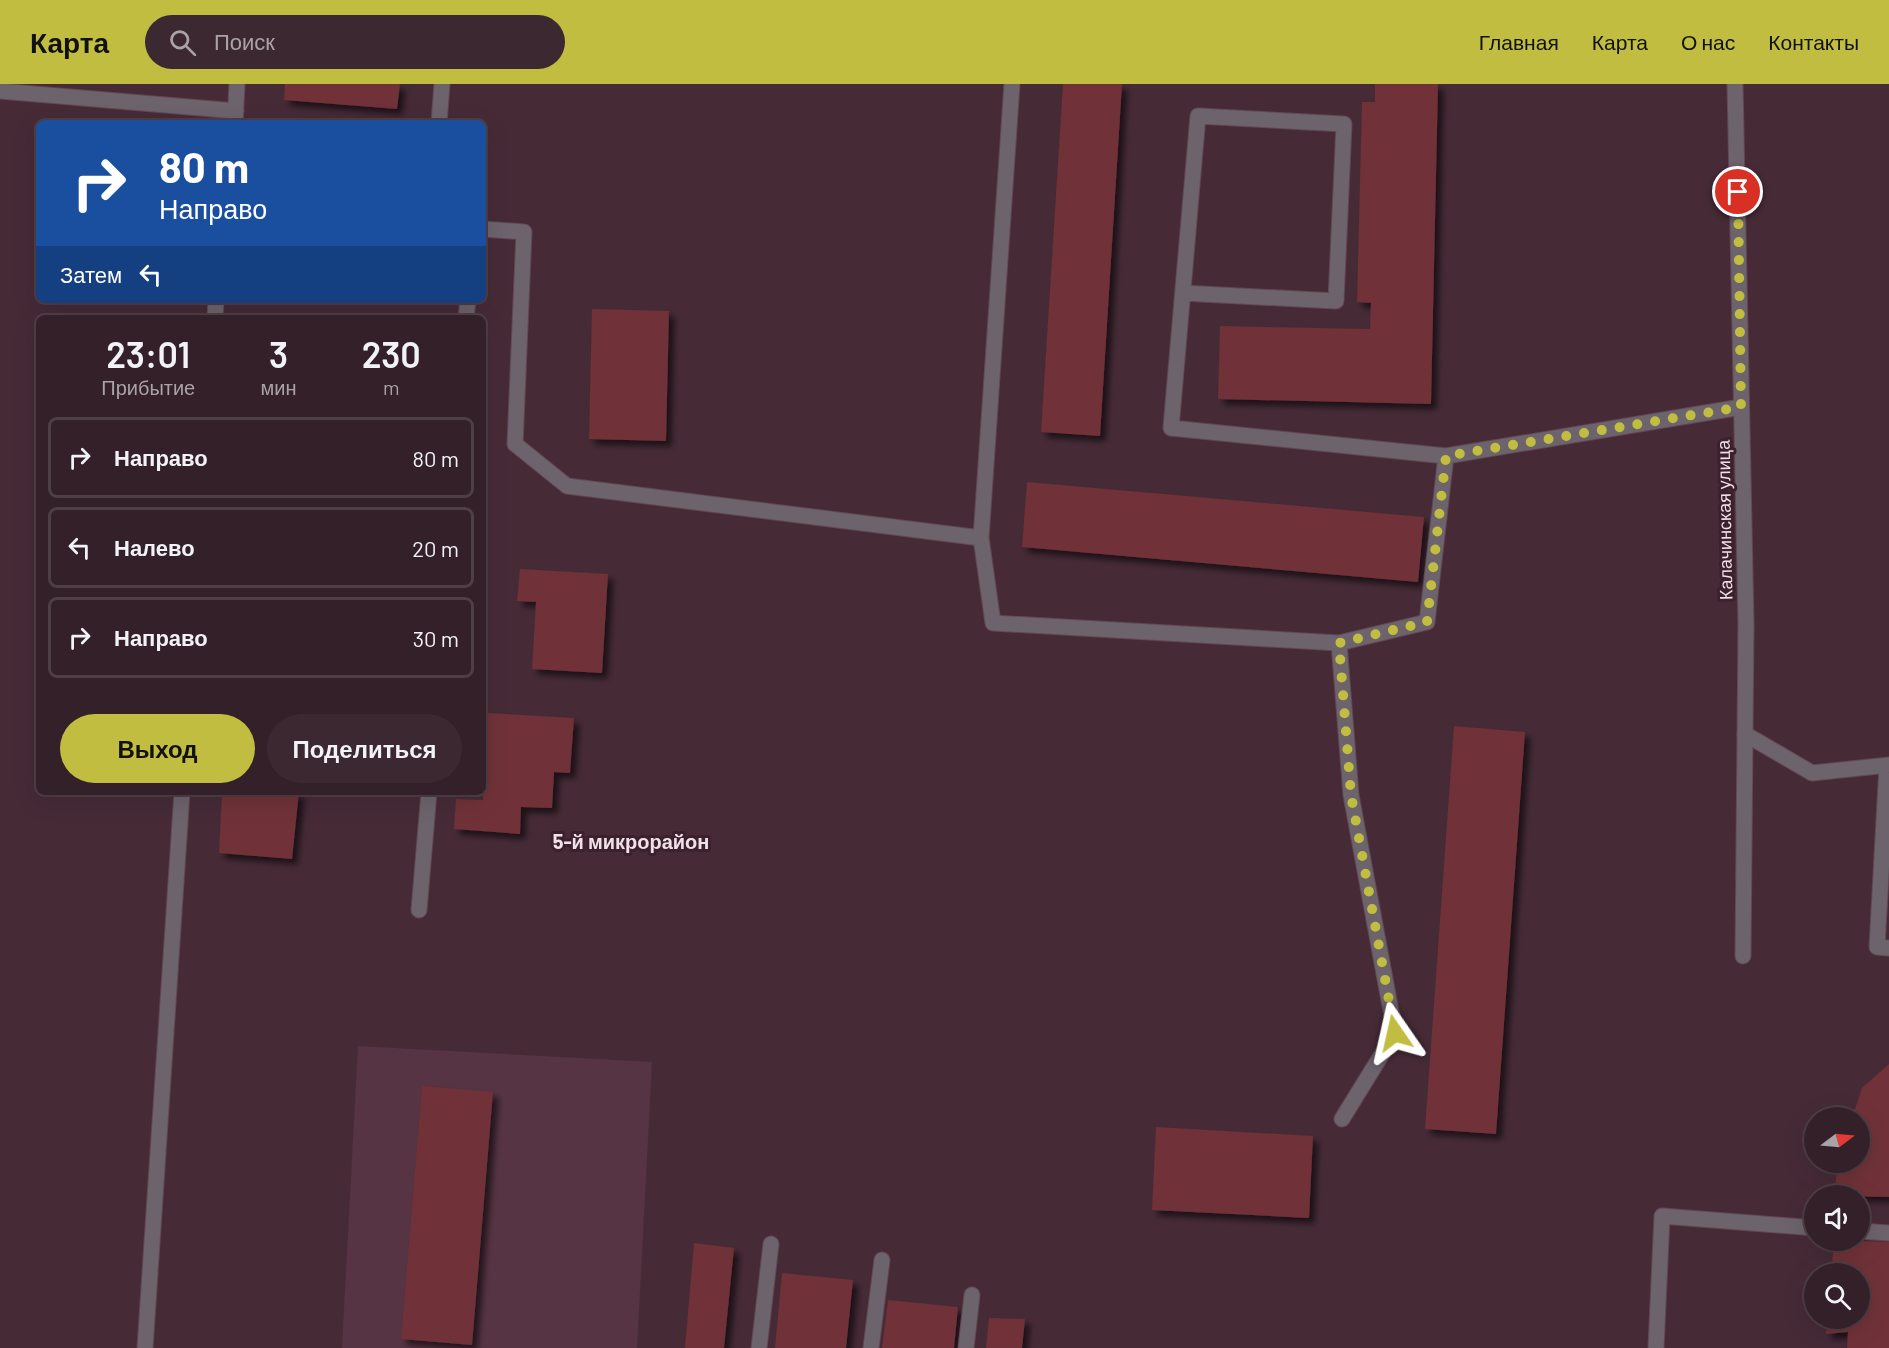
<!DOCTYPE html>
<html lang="ru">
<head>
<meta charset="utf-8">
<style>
	:root { --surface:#342029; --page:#3c2831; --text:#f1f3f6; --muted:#a9a3a8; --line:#4e3e46; --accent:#c1bd40 }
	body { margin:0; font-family:Barlow,sans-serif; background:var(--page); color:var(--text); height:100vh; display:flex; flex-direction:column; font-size:22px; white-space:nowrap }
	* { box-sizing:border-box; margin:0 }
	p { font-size:20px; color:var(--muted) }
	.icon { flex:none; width:33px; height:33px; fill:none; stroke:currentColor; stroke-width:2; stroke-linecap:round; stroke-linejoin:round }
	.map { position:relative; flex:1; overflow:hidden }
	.sheet { position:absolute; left:36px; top:231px; width:450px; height:480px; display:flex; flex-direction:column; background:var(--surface); border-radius:9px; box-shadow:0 6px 24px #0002,0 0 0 2px var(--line) }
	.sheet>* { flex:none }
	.hud { position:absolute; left:36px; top:36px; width:450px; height:183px; border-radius:9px; box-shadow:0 6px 24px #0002,0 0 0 2px var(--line); background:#1a4fa0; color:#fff; overflow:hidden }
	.needle { width:39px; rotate:74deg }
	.tools { position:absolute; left:1804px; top:1023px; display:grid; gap:12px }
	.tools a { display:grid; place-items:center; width:66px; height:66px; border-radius:50%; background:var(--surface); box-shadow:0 6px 24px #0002,0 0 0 2px var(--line); font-size:30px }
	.pin { position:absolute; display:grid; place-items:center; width:51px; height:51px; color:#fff; margin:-26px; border:3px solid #fff; border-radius:50%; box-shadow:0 2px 6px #0007 }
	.me { position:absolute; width:66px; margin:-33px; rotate:349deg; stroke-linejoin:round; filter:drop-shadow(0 0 4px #0008) }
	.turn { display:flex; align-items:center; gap:21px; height:126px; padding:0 24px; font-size:27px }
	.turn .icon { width:78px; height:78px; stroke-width:2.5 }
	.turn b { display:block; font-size:42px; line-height:51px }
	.then { display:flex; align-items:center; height:57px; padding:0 24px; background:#0003; gap:12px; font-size:22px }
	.eta { display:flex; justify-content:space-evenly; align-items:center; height:102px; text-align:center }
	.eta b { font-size:36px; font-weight:600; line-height:42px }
	.button { display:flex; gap:12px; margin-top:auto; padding:12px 24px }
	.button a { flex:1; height:69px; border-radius:36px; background:var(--accent); color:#111; font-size:24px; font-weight:600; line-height:69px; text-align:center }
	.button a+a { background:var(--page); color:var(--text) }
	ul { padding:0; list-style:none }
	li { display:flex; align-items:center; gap:18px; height:81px; margin:0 12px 9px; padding:0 12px; border:3px solid var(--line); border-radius:9px }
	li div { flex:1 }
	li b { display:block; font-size:22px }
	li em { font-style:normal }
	header { display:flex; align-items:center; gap:36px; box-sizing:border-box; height:84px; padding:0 30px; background:var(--accent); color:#111 }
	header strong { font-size:28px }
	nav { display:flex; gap:33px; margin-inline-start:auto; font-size:21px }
	.search { width:420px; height:54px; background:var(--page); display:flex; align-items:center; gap:15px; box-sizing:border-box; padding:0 21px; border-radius:33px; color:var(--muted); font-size:22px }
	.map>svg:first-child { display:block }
	.built { fill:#563443 }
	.building { fill:#6f3138; filter:url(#shadow) }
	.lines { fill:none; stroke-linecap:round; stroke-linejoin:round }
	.service-casing { stroke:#624853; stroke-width:17 }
	.minor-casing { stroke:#624853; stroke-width:17 }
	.service { stroke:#6d636d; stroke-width:15 }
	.minor { stroke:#6d636d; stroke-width:15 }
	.route { stroke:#c1bd40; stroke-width:10; stroke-dasharray:0 18 }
	.labels { text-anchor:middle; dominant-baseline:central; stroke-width:6; stroke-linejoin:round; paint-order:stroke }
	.street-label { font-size:18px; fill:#f2e0e7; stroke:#3b212d }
	.neighbourhood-label { font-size:20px; font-weight:bold; fill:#f2e0e7; stroke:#3b212d }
</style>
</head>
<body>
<header>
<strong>Карта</strong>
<div class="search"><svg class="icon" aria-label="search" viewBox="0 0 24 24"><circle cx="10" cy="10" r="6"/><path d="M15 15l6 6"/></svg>Поиск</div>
<nav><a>Главная</a><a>Карта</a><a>О нас</a><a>Контакты</a></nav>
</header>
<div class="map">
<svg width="1889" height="1264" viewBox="0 0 1889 1264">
	<defs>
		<filter id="shadow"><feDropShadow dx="5.5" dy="5.5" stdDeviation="3" flood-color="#0009"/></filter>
	</defs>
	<rect width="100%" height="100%" fill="#462b37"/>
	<path class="built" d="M358,962L652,978L637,1264H342Z"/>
	<path class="building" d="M285,0H400L397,25L284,16Z
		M1063,0H1122L1100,352L1041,348Z
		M1375,0H1438L1431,320L1218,315L1220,242L1370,245L1371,219L1357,218L1362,18H1375Z
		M592,225L669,227L666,357L589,355Z
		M1027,398L1424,433L1418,498L1022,463Z
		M520,485L608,490L602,589L532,585L536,518L517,517Z
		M488,629L574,634L570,689L554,688L552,724L521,723L520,750L454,745L456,715L483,716Z
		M1454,642L1525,648L1496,1050L1425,1045Z
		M222,708H299L292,775L219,769Z
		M1889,980V1113L1835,1112L1837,1078H1860V1034H1841V1026L1855,1025L1862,1004Z
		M422,1002L493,1008L472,1261L401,1255Z
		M1156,1043L1313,1052L1309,1134L1152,1126Z
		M1834,1156L1889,1158V1264H1847L1848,1248L1826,1250L1828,1234H1860V1190H1831Z
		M694,1159L734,1164L724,1264H685Z
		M782,1189L853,1196L846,1264H775Z
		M888,1216L958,1223L954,1264H882Z
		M989,1234L1025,1235L1022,1264H986Z"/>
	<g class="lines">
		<g class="service-casing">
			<path id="service" d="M1012,0L981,454L993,539L1339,559L1351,711L1395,949L1342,1035
				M0,7L236,27
				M439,39L442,0
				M483,145L524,148L515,360L567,402L981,454
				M1183,209L1336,217L1344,40L1198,32L1171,344L1446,372L1741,323
				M466,234L468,216
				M1339,559L1427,538L1446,372
				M1745,650L1812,689L1889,681
				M1887,682L1877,863L1889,864
				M419,826L429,708
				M1860,1147L1889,1149
				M759,1264L771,1160
				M871,1264L882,1176
				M966,1264L972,1211
				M1656,1264L1662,1132L1815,1144"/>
		</g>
		<g class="minor-casing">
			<path id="minor" d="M1735,0L1746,540L1743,872
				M235,39L237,0
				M215,234L216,216
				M145,1264L182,708"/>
		</g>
		<use href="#service" class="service"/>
		<use href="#minor" class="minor"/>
	</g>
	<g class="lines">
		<path class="route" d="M1395,949L1351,711L1339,559L1427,538L1446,372L1741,323L1738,108"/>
	</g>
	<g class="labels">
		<g class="street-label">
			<text transform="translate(1724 436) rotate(-91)">Калачинская улица</text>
		</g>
		<g class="neighbourhood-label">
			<text x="631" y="757">5-й микрорайон</text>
		</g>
	</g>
</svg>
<div class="tools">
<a><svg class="needle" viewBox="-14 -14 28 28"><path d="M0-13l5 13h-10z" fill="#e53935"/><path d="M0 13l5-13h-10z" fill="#a9a3a8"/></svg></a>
<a><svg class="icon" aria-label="sound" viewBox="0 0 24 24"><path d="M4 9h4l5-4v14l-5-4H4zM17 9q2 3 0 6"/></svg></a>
<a><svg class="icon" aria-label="search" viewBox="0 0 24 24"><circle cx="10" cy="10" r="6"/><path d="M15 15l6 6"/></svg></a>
</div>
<div class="pin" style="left:1738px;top:108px;background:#d93025"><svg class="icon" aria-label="arrive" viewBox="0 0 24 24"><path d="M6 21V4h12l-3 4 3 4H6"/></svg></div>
<svg class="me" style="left:1395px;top:949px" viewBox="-20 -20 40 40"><path d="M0-17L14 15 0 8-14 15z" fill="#c1bd40" stroke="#fff" stroke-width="4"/></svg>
<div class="hud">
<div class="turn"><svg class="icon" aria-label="right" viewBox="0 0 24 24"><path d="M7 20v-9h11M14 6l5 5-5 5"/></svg><div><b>80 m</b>Направо</div></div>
<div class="then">Затем<svg class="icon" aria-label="left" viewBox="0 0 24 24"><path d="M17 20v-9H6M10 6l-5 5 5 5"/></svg></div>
</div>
<section class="sheet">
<div class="eta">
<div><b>23:01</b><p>Прибытие</p></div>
<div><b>3</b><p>мин</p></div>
<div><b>230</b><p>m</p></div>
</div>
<ul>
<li><svg class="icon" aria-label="right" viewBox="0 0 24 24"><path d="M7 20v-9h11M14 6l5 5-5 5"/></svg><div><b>Направо</b></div><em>80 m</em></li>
<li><svg class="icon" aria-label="left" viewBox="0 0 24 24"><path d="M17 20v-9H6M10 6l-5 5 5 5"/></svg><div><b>Налево</b></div><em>20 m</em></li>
<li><svg class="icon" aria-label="right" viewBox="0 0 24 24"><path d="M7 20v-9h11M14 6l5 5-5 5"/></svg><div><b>Направо</b></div><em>30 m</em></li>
</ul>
<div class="button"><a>Выход</a><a>Поделиться</a></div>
</section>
</div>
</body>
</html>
